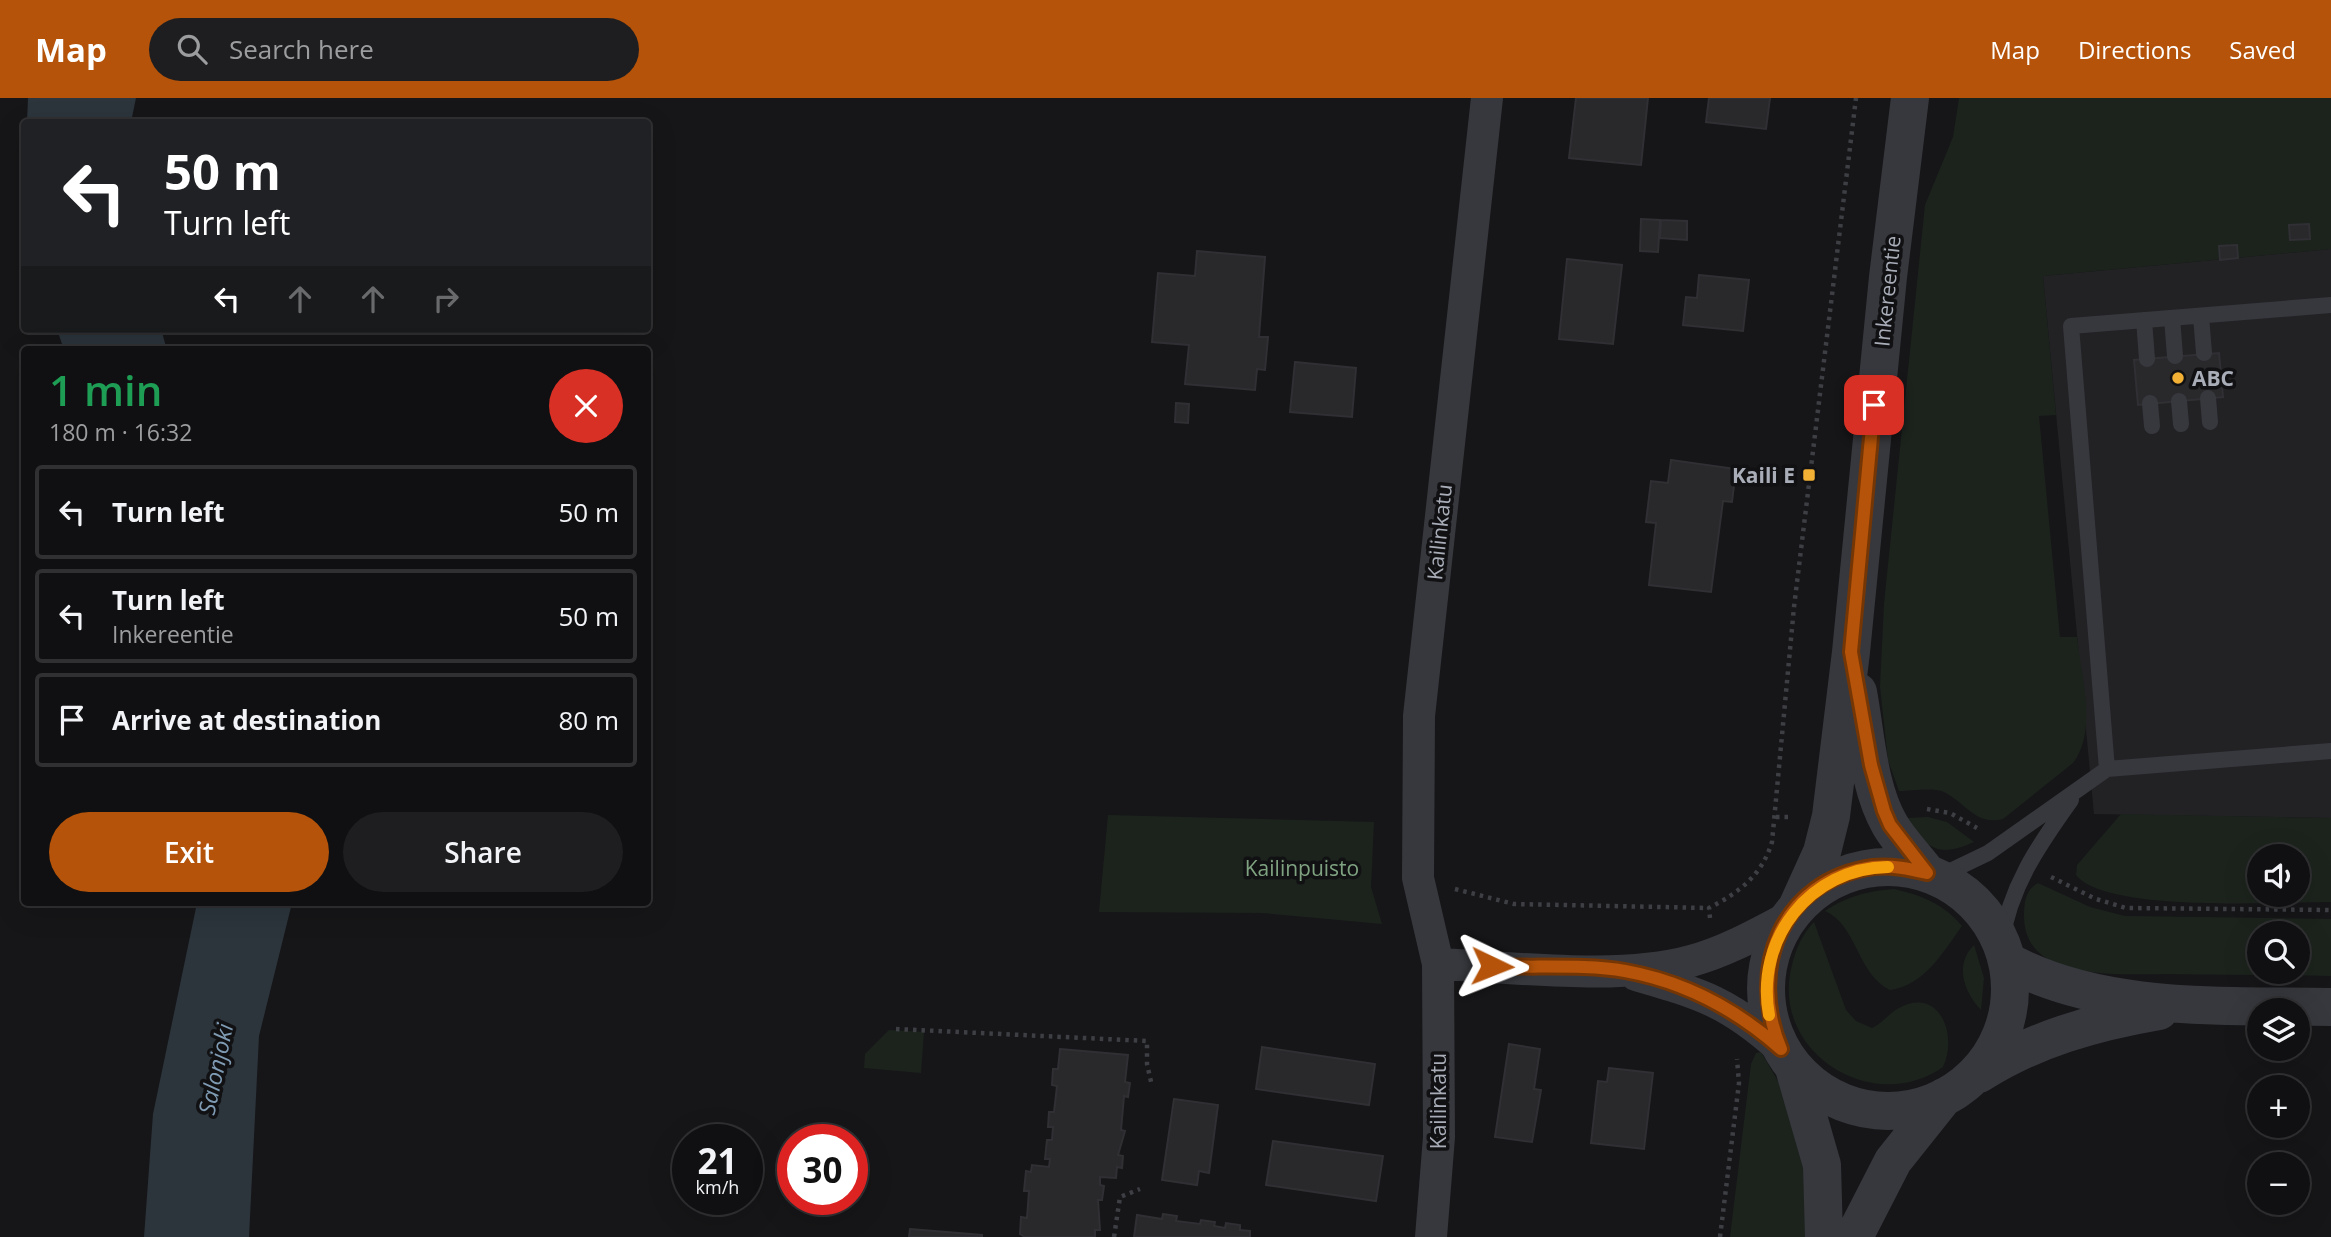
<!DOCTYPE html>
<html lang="en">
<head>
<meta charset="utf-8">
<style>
	:root { --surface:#101012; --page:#1e1e20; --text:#f1f3f6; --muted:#9c9d9f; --line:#303032; --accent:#b45309 }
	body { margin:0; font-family:"Open Sans",sans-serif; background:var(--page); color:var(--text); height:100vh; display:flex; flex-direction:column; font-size:26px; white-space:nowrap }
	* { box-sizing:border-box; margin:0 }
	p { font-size:23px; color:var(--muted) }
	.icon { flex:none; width:38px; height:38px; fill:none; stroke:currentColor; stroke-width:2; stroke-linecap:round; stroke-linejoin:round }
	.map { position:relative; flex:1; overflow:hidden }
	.sheet { position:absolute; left:21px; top:248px; width:630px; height:560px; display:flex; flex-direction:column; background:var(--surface); border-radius:7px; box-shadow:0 7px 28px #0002,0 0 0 2px var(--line) }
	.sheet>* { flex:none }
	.hud { position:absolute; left:21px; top:21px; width:630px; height:214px; border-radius:7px; box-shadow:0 7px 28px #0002,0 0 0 2px var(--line); background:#202124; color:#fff; overflow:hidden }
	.fabs { position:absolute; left:2247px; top:746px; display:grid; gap:14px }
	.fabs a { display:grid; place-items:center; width:63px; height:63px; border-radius:50%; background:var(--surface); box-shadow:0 7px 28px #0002,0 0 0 2px var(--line); font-size:35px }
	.speed { position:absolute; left:672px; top:1026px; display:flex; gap:14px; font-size:35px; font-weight:700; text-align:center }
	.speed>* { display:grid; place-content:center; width:91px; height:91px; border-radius:50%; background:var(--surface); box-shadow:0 7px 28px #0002,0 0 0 2px var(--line); line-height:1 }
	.speed small { font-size:18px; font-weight:400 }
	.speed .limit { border:10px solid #d22; background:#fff; color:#111 }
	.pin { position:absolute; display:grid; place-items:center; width:60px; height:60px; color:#fff; margin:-30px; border-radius:14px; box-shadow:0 4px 10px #0006 }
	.me { position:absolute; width:77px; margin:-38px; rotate:92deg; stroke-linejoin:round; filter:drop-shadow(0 0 5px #0008) }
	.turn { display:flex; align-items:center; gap:24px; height:147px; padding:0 28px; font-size:32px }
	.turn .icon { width:91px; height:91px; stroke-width:2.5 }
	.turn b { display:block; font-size:49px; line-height:60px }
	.lanes { display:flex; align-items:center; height:66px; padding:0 28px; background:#0003; justify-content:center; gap:35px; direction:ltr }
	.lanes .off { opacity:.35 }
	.round { display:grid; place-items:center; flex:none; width:74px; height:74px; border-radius:37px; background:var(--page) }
	.head { display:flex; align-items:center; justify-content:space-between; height:119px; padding:0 28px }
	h1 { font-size:42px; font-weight:600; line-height:52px; color:#1e9e55 }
	.cta { display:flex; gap:14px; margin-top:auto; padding:14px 28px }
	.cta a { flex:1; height:80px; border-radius:42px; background:var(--accent); color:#fff; font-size:28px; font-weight:600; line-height:80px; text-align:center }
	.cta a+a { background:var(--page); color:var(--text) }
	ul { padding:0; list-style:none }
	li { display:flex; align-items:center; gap:21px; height:94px; margin:0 14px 10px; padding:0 14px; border:4px solid var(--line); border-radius:7px }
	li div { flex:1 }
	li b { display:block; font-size:26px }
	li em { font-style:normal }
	header { display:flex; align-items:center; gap:42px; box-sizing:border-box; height:98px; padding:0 35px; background:var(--accent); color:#fff }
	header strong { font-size:33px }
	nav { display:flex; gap:38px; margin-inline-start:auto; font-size:24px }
	.search { width:490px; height:63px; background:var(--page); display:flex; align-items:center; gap:18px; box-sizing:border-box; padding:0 24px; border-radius:38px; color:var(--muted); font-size:26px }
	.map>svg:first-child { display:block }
	.built { fill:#222225 }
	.green { fill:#1c231d; fill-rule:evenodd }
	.water { fill:#2c353c }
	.building { fill:#29292c; stroke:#303034; stroke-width:2 }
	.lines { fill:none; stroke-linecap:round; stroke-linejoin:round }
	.path { stroke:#3d3f44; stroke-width:4.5; stroke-dasharray:3.5 5; stroke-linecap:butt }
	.service { stroke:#37383d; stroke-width:16 }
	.minor { stroke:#37383d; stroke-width:32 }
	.tertiary { stroke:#37383d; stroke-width:38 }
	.route-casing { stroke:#753606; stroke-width:18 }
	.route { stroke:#b45309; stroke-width:12 }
	.slow { stroke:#f59e0b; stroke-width:12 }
	.poi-dot { fill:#f2b134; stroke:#111113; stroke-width:2.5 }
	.labels { text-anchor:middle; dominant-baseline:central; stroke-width:7; stroke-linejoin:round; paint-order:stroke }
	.street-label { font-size:21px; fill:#a8adb8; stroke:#111113 }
	.poi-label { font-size:21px; font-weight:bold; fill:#a8adb8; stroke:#111113; text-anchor:start }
	.park-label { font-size:21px; fill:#7fa381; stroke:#111113 }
	.water-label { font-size:23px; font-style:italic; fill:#7f9bb3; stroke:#111113 }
</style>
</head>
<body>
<header>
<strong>Map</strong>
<div class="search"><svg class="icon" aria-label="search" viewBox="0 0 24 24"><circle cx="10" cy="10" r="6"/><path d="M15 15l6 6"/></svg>Search here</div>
<nav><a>Map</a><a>Directions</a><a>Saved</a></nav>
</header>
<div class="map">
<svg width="2331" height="1139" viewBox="0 0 2331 1139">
	<rect width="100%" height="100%" fill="#161618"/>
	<path class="built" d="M2331,151V720L2094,716L2043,178Z"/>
	<path class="green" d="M1959,0H2331V151L2043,178L2056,317L2039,318L2060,539H2077C2081,577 2098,632 2073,665L2003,721C1976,728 1966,705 1944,694C1933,689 1912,693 1899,693L1888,662L1880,589L1884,506L1925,107L1953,39Z
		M2121,716L2331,720V804C2279,804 2106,815 2076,777L2077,767ZM2259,758H2298V796H2259Z
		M1108,717L1374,724L1371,789L1382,826L1263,815L1099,814Z
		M1928,719L1947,724L1974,744C1939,760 1925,751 1908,720Z
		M2038,785L2090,809L2125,818L2331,821V878C2277,877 2223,877 2170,876C2133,876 2093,879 2058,866C2035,857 2024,841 2024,817C2024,805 2026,791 2038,785ZM2259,835H2298V873H2259Z
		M1894,791C1921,797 1944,806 1962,828C1943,854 1925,887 1890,892C1857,876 1857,827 1825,813C1848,798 1867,793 1894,791Z
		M1814,824L1846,912L1856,923L1872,930C1883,925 1889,915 1899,910C1940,888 1958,938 1943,969C1872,1019 1769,953 1792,867C1796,851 1802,836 1814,824Z
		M1974,847L1984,880L1981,912C1964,894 1954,867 1974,847Z
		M889,932L924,934L921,975L864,970L865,956Z
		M1761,954L1801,1023L1809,1139H1730L1751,966L1756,955Z"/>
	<path class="water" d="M28,0H136L131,24H27Z
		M57,231H161L167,252H64Z
		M197,805H292L259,938L249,1139H144L153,1016Z"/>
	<path class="building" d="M1576,0H1648L1641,67L1569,60Z
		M1709,0H1770L1766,31L1706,24Z
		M1641,121L1660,122L1658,154L1640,153Z
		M1661,122L1687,123V142L1660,140Z
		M2309,126L2310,141L2290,142L2289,127Z
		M2237,147L2238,160L2220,162L2219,148Z
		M1197,153L1265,159L1259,239H1268L1265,272L1257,271L1255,292L1185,286L1189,247L1152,244L1158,175L1195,178Z
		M1567,161L1622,167L1613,246L1559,241Z
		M1699,177L1749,182L1743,233L1683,227L1686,199L1697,200Z
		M2219,255L2223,299L2138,307L2134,262Z
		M1295,264L1356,270L1352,319L1290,314Z
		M1176,305L1189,306L1188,325L1175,324Z
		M1671,362L1736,371L1732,404L1723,403L1711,494L1649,487L1656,425L1646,424L1651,383L1668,385Z
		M1509,946L1540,951L1534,991L1541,992L1532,1044L1495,1039Z
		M1262,949L1375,966L1369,1007L1256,991Z
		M1060,951L1128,957L1125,984L1130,985L1128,999L1124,998L1121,1032L1125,1033L1118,1057L1123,1058L1122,1070L1117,1069L1116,1080L1100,1079V1087L1104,1088L1102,1102H1098L1100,1132H1095V1139H1025L1020,1136L1021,1119L1027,1120L1029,1093H1024L1026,1073L1031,1074L1032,1067L1049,1069L1050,1061H1045L1047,1042H1052L1053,1029H1048L1049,1014H1054L1057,988L1052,987L1053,971H1058Z
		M1609,970L1653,975L1644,1051L1591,1045L1598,983L1607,984Z
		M1174,1001L1218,1007L1209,1075L1199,1073L1197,1087L1162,1082Z
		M1273,1043L1383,1058L1376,1103L1266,1087Z
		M1163,1116L1177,1118L1176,1123L1200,1126L1201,1122L1215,1124L1214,1128L1225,1130L1226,1125L1240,1127V1132L1250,1133V1139H1134L1137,1117L1162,1121Z
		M910,1131L982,1137V1139H909Z"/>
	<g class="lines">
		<path class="path" d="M1927,711L1950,715L1977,730
			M1776,719H1792
			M2051,779L2096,801L2126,810L2331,812
			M1455,791L1514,806L1709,810
			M1710,820L1709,810C1740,794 1762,777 1772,744L1794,509L1856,0
			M896,931L1147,943V966L1152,988
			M1114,1139L1120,1099L1140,1091
			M1720,1139L1739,985L1737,961"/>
		<path class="service" d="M2201,218L2204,255
			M2172,220L2175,258
			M2144,222L2147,261
			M2208,300L2210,324
			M2179,303L2181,326
			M2150,305L2152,328
			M2107,671L2331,653
			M1938,779L1988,755L2107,671L2071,228L2331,207
			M2001,847C2009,790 2038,748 2071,702"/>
		<path class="minor" d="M1487,0L1419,618L1418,780L1438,866C1514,869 1619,883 1691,863C1725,854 1757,836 1789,819
			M1636,877C1701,896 1729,904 1781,951
			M1431,1139L1439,1039L1438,866"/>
		<path class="tertiary" d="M1858,594C1866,637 1868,689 1890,727C1900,744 1915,759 1927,775
			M1766 891a122 122 0 1 1 244 0a122 122 0 1 1-244 0Z
			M1798,807L1822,754L1831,718L1851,554L1888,179L1910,0
			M2007,863C2101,915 2226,907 2331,909
			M1794,970L1822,1067L1824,1139
			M1979,976C2034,941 2095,924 2159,913
			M1854,1139L1893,1063L1944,999"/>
	</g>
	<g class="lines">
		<g class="route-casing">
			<path id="route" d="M1492,868C1533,870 1586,866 1625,873C1686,884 1736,911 1781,951C1747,871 1781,782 1873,769C1892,767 1910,771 1927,775L1890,727L1884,713L1871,667L1851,554L1874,307"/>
		</g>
		<use href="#route" class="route"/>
		<path class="slow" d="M1769,917C1755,841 1810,770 1888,769"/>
	</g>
	<g class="poi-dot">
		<circle cx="2178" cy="280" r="7"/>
		<rect x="1802" y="370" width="14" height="14" rx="3.5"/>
	</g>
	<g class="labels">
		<g class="street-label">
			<text transform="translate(1887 193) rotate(-84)">Inkereentie</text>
			<text transform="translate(1439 434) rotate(-84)">Kailinkatu</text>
			<text transform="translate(1438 1003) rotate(-90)">Kailinkatu</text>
		</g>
		<g class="poi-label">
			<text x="2192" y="280">ABC</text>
			<text x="1795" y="377" text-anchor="end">Kaili E</text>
		</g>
		<g class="park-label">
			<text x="1302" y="770">Kailinpuisto</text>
		</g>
		<g class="water-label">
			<text transform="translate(215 971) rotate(-78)">Salonjoki</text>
		</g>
	</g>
</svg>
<div class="fabs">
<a><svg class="icon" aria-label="sound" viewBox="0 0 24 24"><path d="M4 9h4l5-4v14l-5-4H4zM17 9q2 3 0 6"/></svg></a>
<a><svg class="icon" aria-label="search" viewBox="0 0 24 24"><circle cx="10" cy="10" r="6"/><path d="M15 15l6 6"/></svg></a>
<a><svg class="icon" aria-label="layers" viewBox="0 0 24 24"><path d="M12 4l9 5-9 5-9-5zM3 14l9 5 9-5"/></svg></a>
<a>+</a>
<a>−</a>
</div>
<div class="speed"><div>21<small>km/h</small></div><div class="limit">30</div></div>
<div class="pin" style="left:1874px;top:307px;background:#d93025"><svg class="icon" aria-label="arrive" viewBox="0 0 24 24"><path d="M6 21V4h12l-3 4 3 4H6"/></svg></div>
<svg class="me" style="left:1492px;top:868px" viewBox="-20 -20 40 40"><path d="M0-17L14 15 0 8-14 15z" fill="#b45309" stroke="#fff" stroke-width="4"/></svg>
<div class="hud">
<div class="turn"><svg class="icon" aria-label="left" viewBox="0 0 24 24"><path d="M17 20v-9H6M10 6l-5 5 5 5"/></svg><div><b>50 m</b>Turn left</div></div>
<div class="lanes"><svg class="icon" aria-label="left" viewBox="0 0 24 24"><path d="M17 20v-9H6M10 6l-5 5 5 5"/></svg><svg class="icon off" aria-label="ahead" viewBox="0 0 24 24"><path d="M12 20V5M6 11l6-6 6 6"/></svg><svg class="icon off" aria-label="ahead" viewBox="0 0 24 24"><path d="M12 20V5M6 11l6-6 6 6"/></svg><svg class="icon off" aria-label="right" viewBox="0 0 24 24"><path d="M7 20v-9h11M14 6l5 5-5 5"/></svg></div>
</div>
<section class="sheet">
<div class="head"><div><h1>1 min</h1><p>180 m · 16:32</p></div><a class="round" style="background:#d93025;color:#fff"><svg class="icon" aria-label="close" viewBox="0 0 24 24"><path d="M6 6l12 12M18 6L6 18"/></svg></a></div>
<ul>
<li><svg class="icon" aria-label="left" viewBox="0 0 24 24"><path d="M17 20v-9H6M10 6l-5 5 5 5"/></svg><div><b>Turn left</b></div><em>50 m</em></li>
<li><svg class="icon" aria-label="left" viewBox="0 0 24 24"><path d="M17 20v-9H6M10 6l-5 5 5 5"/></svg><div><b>Turn left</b><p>Inkereentie</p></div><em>50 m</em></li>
<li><svg class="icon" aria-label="arrive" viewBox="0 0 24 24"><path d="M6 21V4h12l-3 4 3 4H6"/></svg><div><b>Arrive at destination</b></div><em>80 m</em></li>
</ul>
<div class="cta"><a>Exit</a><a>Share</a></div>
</section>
</div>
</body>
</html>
